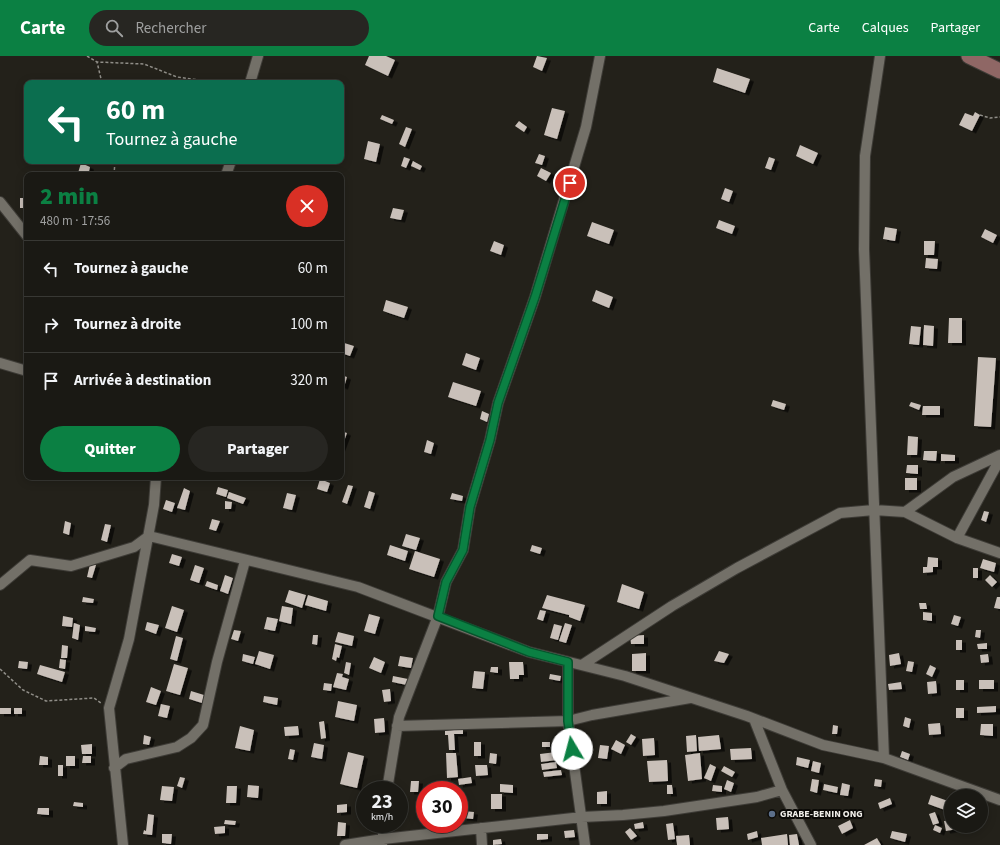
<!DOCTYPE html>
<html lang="fr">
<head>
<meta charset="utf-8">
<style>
	:root { --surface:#1a1914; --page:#272622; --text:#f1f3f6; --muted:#9fa0a0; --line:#383834; --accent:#0b8043 }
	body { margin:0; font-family:"Source Sans 3",sans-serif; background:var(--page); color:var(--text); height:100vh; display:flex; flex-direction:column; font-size:15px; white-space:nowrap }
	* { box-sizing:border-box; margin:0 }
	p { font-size:13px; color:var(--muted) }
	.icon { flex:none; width:22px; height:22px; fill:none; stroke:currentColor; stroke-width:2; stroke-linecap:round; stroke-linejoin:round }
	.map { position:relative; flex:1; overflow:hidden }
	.panel { position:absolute; left:24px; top:116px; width:320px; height:308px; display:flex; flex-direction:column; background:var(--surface); border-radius:8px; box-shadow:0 2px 10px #0003,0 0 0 1px var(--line) }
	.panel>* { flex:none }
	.hud { position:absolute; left:24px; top:24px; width:320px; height:84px; border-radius:8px; box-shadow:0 2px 10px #0003,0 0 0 1px var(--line); background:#0b6e4f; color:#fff; overflow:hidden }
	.buttons { position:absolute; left:944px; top:733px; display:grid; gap:8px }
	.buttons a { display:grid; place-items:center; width:44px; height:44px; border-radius:50%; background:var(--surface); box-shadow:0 2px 10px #0003,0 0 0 1px var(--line); font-size:20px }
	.speed { position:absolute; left:356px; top:725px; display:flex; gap:8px; font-size:20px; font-weight:700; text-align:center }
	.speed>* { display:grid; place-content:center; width:52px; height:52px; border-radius:50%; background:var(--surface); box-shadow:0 2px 10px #0003,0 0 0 1px var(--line); line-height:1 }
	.speed small { font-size:10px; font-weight:400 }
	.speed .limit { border:6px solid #d22; background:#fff; color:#111 }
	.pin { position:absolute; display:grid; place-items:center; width:34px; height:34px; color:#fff; margin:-17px; border:2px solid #fff; border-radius:50%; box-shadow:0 1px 4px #0007 }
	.me { position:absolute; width:44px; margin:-22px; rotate:352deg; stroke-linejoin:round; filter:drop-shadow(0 0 3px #0008) }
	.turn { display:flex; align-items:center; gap:14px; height:84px; padding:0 16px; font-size:18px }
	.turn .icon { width:52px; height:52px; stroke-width:2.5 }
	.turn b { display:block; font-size:28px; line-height:34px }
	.round { display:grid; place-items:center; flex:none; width:42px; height:42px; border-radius:21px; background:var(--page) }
	.summary { display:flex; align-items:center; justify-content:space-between; height:68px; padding:0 16px }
	h1 { font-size:24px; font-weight:800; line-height:30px; color:var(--accent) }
	.cta { display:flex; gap:8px; margin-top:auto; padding:8px 16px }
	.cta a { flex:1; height:46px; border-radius:24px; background:var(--accent); color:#fff; font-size:16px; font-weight:800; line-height:46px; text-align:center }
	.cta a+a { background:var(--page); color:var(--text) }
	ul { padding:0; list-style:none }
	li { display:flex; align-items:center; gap:12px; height:56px; padding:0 16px; border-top:1px solid var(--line) }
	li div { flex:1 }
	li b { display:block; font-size:15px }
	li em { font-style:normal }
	header { display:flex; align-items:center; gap:24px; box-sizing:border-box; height:56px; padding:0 20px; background:var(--accent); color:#fff }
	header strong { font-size:19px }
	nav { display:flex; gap:22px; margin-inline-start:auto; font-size:14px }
	.search { width:280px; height:36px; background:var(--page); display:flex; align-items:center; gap:10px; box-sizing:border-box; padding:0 14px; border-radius:22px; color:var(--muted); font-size:15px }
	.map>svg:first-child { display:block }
	.building { fill:#c9c0b9; filter:url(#shadow) }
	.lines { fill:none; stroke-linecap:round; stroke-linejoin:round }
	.street-casing { stroke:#3e3c37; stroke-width:12 }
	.secondary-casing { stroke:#3e3c37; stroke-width:17 }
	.path { stroke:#908e88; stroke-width:1.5; stroke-dasharray:3 2; stroke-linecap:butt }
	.street { stroke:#737068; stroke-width:10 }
	.secondary { stroke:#8f6765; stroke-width:15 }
	.route-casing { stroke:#07532c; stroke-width:10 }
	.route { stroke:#0b8043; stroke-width:7 }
	.service-dot { fill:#5c6f8a; stroke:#0b0a07; stroke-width:1.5 }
	.labels { text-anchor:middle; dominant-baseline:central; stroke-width:4; stroke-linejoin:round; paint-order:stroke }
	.poi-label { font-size:10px; font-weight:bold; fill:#f0eee9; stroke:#0b0a07; text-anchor:start }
</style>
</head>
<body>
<header>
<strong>Carte</strong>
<div class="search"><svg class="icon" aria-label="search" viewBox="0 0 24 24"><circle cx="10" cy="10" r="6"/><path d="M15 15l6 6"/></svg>Rechercher</div>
<nav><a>Carte</a><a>Calques</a><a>Partager</a></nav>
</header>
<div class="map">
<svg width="1000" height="789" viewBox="0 0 1000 789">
	<defs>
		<filter id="shadow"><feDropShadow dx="4" dy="2.5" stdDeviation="0" flood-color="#0009"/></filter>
	</defs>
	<rect width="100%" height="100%" fill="#23211a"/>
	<path class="building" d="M369,0H386L395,4L388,20L365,9Z
		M537,0L547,2L542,15L533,11Z
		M717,12L750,23L745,37L713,26Z
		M552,52L565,55L557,83L544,79Z
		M975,56L980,59L972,75L959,69L965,57L973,60Z
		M382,59L394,64L392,68L380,63Z
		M519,65L527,71L524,76L515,70Z
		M406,71L412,73L405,91L399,88Z
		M368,85L380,88L376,106L364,103Z
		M800,89L818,97L813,108L796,100Z
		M539,98L545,100L542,109L535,107Z
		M404,101L410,103L406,112L401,110Z
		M769,101L775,103L771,114L765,112Z
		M413,105L422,110L420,114L411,110Z
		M81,107L90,111L88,119L78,117Z
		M541,112L551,117L546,125L537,120Z
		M725,132L733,135L729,146L721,143Z
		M20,142H27V152H20Z
		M393,152L404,154L401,164L390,162Z
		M719,164L735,170L732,178L716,172Z
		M592,166L614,174L609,188L587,180Z
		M885,171L897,173L895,185L883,183Z
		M985,173L997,179L993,187L981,181Z
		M494,185L504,189L501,199L490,195Z
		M924,185H935L934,199H924Z
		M926,202L938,203L937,213L925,212Z
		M596,234L613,241L609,252L592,245Z
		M386,244L408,251L404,262L383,255Z
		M949,262H962V287H948Z
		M924,269L934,270L933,290L923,289Z
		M911,270L921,271L919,289L909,288Z
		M341,286L354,290L350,300L341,297Z
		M466,297L480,302L476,314L462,309Z
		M978,301L996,302L991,371L974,370Z
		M341,319L347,321L344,331L341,330Z
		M453,326L481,335L476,350L448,341Z
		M773,344L786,348L784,354L771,350Z
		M911,346L921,349L919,354L909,350Z
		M923,350H940V359H922Z
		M482,355L489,358L487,366L480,363Z
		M341,375L347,377L341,393Z
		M908,380L918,381L917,399H907Z
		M427,384L434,387L431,398L424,396Z
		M924,395H937L936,405L923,404Z
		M941,398L955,399V405H941Z
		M907,409H918V418L906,417Z
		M905,422H917V434H905Z
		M320,423L330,427L327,436L317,433Z
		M348,429L353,430L347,448L342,446Z
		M218,431L228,434L226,441L216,438Z
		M184,432L190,435L185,454L177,452Z
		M369,435L375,437L370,453L364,451Z
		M229,436L246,442L243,448L227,442Z
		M287,437L296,439L292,454L283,452Z
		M452,437L463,440L462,445L450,443Z
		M166,444L175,447L172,456L163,453Z
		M225,445L232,446L231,453H225Z
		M984,455L989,456L986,466L981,464Z
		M212,463L220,465L216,475L209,473Z
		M65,465L71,467L69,479L63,477Z
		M105,468L111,469L107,486L101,484Z
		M406,478L420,482L416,494L402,490Z
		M390,489L408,495L405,505L387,499Z
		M532,489L542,492L540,498L530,495Z
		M415,495L440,503L434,521L409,513Z
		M172,498L182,501L179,510L169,507Z
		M928,501L938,502V511H927Z
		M983,503L996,507L994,516L980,512Z
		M90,508L96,509L92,522L87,521Z
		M195,509L204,512L199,527L190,524Z
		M923,511H933V516L923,517Z
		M973,512H978V522H973Z
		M225,519L233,522L228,538L220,535Z
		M990,519L997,526L992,531L985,524Z
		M207,525L218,529L217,534L205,530Z
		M622,528L644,536L639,553L617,546Z
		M289,534L306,539L302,552L285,546Z
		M308,539L328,545L326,555L305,549Z
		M547,539L585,549L580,565L569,561V559L542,552Z
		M83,541L94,543L93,547L82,546Z
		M997,541H1000V553L994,552Z
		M919,547H926L927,553H920Z
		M172,550L184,554L177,576L165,572Z
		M282,550L293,552L291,568L279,565Z
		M540,554L546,555L543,565L537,563Z
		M923,556L932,557V565L923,564Z
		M369,558L380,561L375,578L364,575Z
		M954,559L961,561L958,570L951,568Z
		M63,560L73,562L72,571L62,570Z
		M267,561L278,563L275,575L264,573Z
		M147,566L159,569L156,578L145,574Z
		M74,567L80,569L78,584L72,582Z
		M565,567L572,569L566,587L559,585Z
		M554,568L562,570L558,584L550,582Z
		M85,570L96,572L95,576L85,575Z
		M234,574L241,575L238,585L231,583Z
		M976,574H981L980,582L975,581Z
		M338,576L354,580L352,590L335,586Z
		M313,579H318L317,589L312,588Z
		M644,579V588H631L630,580Z
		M176,580L183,582L177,605L170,603Z
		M956,584H962V594H956Z
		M987,587V593H978L977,588Z
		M335,588L342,590L339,602L337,601L336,605L332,603Z
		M62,589L68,590L67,602H61Z
		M259,595L274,599L270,613L255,608Z
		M719,595L729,598L724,607L714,605Z
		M646,597V615H632V598Z
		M899,597L901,608L890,610L889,599Z
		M243,598L255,601L253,608L242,605Z
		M988,598L989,606L981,607L980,599Z
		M400,600L413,602L411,612L398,610Z
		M374,601L385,606L381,617L369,612Z
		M60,603L66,604L65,613L59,612Z
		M19,605L28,606L27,613L18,612Z
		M908,605L914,606L912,616L906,615Z
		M346,606L351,607L349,619L344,617Z
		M509,606H523L524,619H519V623H510Z
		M174,608L188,612L180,639L166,635Z
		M40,609L65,616L62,626L37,618Z
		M930,609L936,612L932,621L926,618Z
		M491,611H498V617L490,616Z
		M474,615L485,616L483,633L472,632Z
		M337,617L343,618L342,621L349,623L346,634L333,631Z
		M550,618L561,620L560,625L549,623Z
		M393,620L408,623L407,629L392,626Z
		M956,624H964V634H956Z
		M979,624H994V633H979Z
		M936,625L937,637L928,638L927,626Z
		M901,626L902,633L889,634L888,628Z
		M324,627L332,628L331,635L323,634Z
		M151,631L161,635L156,649L146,646Z
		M390,633L391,645L384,646L382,634Z
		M191,635L204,639L202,647L189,643Z
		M264,640L278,642L277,649L263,646Z
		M338,645L357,649L354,665L335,661Z
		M161,648L170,650L167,662L158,660Z
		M996,650V656L977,657V651Z
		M0,652H11V658H0Z
		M14,652H22V658H14Z
		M956,652H964V662H956Z
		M905,661L911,663L909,672L903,670Z
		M384,662L385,676L375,677L374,663Z
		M324,665L326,682L321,683L319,666Z
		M940,667L941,678L929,679L928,668Z
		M981,668H993V680L980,679Z
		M833,669L838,670L837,678H832Z
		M240,670L254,674L250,695L235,692Z
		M298,670L299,679L285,680L284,671Z
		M463,673V678H454L455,694H449L448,679H445V675Z
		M631,678L636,681L631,689L626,686Z
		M144,679L151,681L149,689L143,688Z
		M696,679L697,695L687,696L686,680Z
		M719,679L721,693L699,695L698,681Z
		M654,682L655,699L643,700L642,683Z
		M616,684L625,689L621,698L611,693Z
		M474,686H481V700H474Z
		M542,686H550V691H542Z
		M314,687L324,689L322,703L311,701Z
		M92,688V698H82L81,689Z
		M600,689L609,690L607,703L598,702Z
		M751,692L752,703L731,704L730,693Z
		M290,693L295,694L293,704L288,703Z
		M902,695L910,698L908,704L900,701Z
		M348,696L364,700L357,732L340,728Z
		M556,696L557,704L541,706L540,698Z
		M446,697H456L458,721L447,722Z
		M490,697L497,698L496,708L489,707Z
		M700,697L702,723L688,725L685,699Z
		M40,700L48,701V709H39Z
		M66,700H75V710H66Z
		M83,700H91V707H82Z
		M797,701L810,704L808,712L796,709Z
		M667,704L668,725L649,726L647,705Z
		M813,705L821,707L819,717L811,715Z
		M556,706L557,712L542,714L541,708Z
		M710,708L716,711L711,725L704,722Z
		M58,709H63V720H58Z
		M475,709H487L488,719L476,720Z
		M724,710L735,716L732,721L721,715Z
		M561,714L562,719L544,721L543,716Z
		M180,721L185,722L182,732L177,730Z
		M471,721L472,727L459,729L458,723Z
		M812,723L819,724L817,737L810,735Z
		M875,723L882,724L881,731L874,730Z
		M727,724L734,727L731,736L724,733Z
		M411,725H419L418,736H410Z
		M842,727L850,729L848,740L840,739Z
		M500,728L513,729V737L500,736Z
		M824,728L838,731L837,737L823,734Z
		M248,729L259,730L258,742L247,741Z
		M667,729H672L673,738H667Z
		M713,729L722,730V736L712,735Z
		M162,730L174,731L172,745L160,744Z
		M227,730H237L236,747H226Z
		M607,735V748H597V736Z
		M491,738H502V753H491Z
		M931,739L948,745L945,754L928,748Z
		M890,742L892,748L880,753L878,747Z
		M74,746L83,747V751L73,750Z
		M347,748V756L337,757V749Z
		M38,752H49V759L37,758Z
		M463,755L474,756L473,763L463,762Z
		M935,756L939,767L933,769L929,758Z
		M148,758L154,759L152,779L143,778L144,774L146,775Z
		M728,761L729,773L717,774L716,762Z
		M225,764L236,765L235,769L224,768Z
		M850,764L853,772L842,778L838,770Z
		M951,764V770H956L957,773L946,775L944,765Z
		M338,766L346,767L345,780H337Z
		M643,766L644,772L635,773L634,768Z
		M673,767L675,783L668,784L666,768Z
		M935,769L942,772L940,777L933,774Z
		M225,770V777L215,778L214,771Z
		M630,772L637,780L631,784L625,776Z
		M574,774L575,781L565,782L564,775Z
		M757,775L758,781L748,784L747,778Z
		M892,775L907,778L905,786L890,782Z
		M162,778H172L171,788L162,787Z
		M537,778H548V783L537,784Z
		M787,778L788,789H762L761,782Z
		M797,778L799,789H790L789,779Z
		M689,779L690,789H677L676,780Z
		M877,782L881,789H864Z
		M501,783L502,788L493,789V784Z"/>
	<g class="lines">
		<g class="street-casing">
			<path id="street" d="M880,0L865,100L864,193L884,702
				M250,27L258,0
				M226,119L231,105
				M0,146L27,180
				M0,307L27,315
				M905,456L953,421L1000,399
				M957,482L1000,403
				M0,529L30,504L71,510L134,491L149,480L358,531L529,596L625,620L747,660L823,689L884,702L1000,744
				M568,606V665L585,789
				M582,609L672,550L737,512L840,457L874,454L905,456L957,482L1000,497
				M754,663L782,734L811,789
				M397,670L568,665L592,659L690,642
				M114,712L126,703L177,691L191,682L203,669L217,606L245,505
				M387,734L399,661L438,560L446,526L463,494L470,451L490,384L498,347L535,241L586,71L600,0
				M481,772L482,789
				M123,789L109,652L129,583L154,449L156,421
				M345,789L383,783L582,761L623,759L664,755L757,741L782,734
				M382,789L384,768"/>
		</g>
		<g class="secondary-casing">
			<path id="secondary" d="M969,0L1000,15"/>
		</g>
		<path class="path" d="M87,0L97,6
			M102,27L97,6L144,8L177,21L199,24L202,27
			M980,59L990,62L1000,61
			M114,119L115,105
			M0,613L23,634L46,645L94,642L101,647"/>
		<use href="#street" class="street"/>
		<use href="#secondary" class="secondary"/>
	</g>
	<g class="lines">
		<g class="route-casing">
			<path id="route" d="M570,127L535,241L498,347L490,384L470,451L463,494L446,526L438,560L529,596L568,606V665L572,693"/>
		</g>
		<use href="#route" class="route"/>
	</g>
	<circle class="service-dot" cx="772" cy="758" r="4"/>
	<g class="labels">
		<g class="poi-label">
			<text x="780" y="758">GRABE-BENIN ONG</text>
		</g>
	</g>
</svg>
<div class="buttons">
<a><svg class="icon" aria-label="layers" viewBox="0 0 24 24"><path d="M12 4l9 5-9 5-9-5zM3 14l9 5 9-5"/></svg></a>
</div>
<div class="speed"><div>23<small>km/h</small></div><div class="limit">30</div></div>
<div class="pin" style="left:570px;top:127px;background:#d93025"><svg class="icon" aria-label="arrive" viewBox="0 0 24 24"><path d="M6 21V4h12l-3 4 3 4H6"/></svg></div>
<svg class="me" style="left:572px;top:693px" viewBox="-20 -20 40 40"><circle r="19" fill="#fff"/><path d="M0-13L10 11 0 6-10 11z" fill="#0b8043"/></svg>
<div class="hud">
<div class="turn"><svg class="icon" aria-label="left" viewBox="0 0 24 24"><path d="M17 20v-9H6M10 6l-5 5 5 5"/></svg><div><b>60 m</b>Tournez à gauche</div></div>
</div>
<section class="panel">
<div class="summary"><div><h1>2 min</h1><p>480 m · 17:56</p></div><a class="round" style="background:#d93025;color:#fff"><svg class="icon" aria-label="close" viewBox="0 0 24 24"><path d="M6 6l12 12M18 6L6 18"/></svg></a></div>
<ul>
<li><svg class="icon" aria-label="left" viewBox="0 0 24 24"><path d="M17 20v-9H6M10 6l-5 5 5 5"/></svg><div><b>Tournez à gauche</b></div><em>60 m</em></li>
<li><svg class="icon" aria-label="right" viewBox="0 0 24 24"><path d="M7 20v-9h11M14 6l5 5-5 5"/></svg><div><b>Tournez à droite</b></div><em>100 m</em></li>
<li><svg class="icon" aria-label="arrive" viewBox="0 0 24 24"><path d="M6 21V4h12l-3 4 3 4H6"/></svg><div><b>Arrivée à destination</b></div><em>320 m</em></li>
</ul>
<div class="cta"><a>Quitter</a><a>Partager</a></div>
</section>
</div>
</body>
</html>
